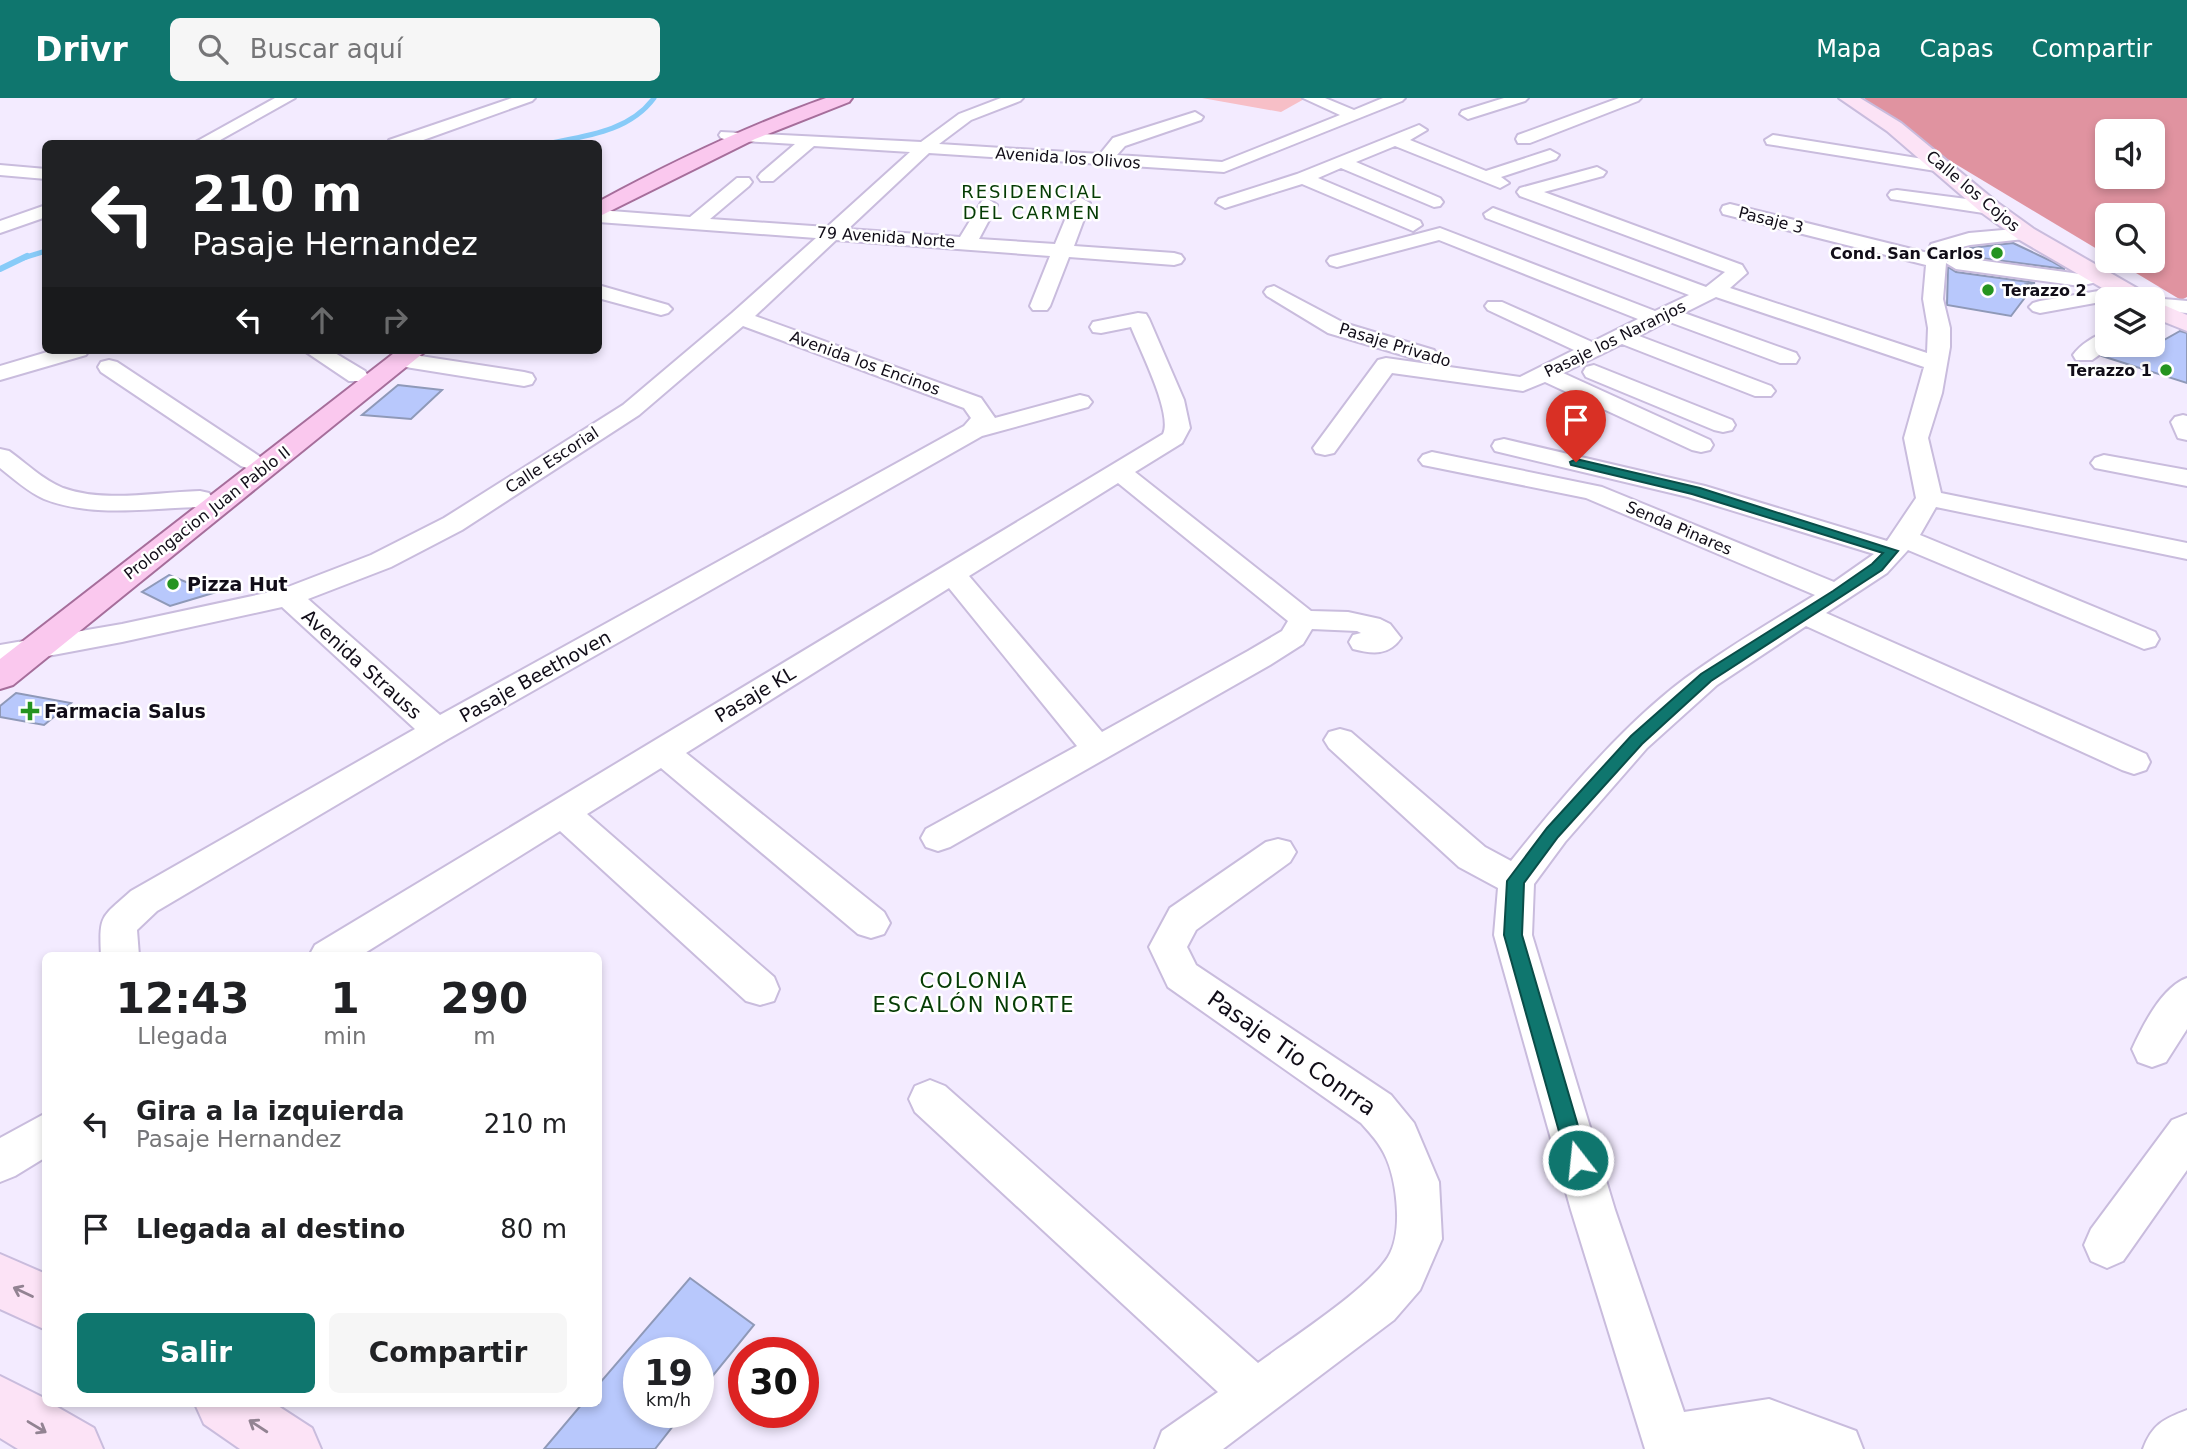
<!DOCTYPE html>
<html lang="es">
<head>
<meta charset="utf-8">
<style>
	:root { --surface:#fff; --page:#f6f6f6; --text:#202124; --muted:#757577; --accent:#0f766e }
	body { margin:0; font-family:"DejaVu Sans",sans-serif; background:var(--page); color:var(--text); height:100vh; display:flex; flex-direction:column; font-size:26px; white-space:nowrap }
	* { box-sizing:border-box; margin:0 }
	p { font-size:23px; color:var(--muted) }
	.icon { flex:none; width:38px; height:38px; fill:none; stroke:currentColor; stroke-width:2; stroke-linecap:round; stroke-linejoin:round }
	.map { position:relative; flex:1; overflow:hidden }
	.details { position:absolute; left:42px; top:854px; width:560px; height:455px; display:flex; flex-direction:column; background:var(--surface); border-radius:10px; box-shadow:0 4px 10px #0003 }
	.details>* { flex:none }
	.banner { position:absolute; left:42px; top:42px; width:560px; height:214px; border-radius:10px; box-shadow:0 4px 10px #0003; background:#202124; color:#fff; overflow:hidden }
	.buttons { position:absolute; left:2095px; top:21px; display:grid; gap:14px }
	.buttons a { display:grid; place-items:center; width:70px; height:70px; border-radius:10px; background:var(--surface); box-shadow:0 4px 10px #0003; font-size:35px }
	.speed { position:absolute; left:623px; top:1239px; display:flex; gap:14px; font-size:35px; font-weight:700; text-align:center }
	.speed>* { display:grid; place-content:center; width:91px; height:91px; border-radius:50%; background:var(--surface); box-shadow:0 4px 10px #0003; line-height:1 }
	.speed small { font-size:18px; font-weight:400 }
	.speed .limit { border:10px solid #d22; background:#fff; color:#111 }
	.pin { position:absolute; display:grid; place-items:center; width:60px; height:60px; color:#fff; margin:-72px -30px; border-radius:50% 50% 50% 0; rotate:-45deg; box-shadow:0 0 7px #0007 }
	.pin .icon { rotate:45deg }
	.me { position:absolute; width:77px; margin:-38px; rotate:344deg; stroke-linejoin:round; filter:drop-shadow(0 0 5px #0008) }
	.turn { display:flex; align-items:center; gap:24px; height:147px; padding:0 35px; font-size:32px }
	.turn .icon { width:91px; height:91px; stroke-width:2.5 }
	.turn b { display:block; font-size:49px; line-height:60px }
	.lanes { display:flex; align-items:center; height:66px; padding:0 35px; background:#0003; justify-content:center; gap:35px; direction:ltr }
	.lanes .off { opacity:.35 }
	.eta { display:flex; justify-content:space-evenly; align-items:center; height:119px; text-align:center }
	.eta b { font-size:42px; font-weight:700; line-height:49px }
	.action { display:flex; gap:14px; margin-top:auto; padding:14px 35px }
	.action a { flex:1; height:80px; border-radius:10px; background:var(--accent); color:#fff; font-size:28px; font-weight:700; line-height:80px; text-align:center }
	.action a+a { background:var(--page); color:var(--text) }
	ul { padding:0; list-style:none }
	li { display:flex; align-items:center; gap:21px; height:105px; padding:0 35px }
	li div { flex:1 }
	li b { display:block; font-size:26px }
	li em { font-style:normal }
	header { display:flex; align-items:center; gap:42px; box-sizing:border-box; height:98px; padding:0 35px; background:var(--accent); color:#fff }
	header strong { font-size:33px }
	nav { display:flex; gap:38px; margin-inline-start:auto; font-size:24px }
	.search { width:490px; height:63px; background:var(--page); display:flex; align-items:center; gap:18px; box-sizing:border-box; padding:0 24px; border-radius:10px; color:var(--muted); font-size:26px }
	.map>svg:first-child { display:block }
	.green { fill:#f7bfc7 }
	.forest { fill:#e093a0; fill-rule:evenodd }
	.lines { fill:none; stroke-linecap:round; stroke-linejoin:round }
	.stream-far1 { stroke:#88cbf8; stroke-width:5 }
	.stream { stroke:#88cbf8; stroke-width:6 }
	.building { fill:#b8c8fc; stroke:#8f99b8; stroke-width:2 }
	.street-casing { stroke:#c9bcdd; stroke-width:4 }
	.secondary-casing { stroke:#c9bcdd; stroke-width:4 }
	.primary-casing { stroke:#a66e9b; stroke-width:4 }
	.street { fill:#fff; fill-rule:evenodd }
	.secondary { fill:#fce3f6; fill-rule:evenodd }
	.primary { fill:#fac8ee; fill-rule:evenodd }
	.oneway { stroke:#928392 }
	.route { fill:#0f766e; stroke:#0a4d48; stroke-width:2 }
	.poi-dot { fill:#259420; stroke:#fff; stroke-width:2.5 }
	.labels { text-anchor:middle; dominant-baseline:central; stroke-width:5; stroke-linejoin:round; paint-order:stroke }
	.far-street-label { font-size:16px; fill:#110d18; stroke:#fff }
	.far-poi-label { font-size:16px; font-weight:bold; fill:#110d18; stroke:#fff; text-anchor:end }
	.far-neighbourhood-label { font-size:18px; letter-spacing:2px; fill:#053c04; stroke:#fff }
	.poi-label { font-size:19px; font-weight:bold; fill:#110d18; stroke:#fff; text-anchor:start }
	.street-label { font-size:19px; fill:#110d18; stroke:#fff }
	.neighbourhood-label { font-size:21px; letter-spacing:2px; fill:#053c04; stroke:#fff }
	.near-street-label { font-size:23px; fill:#110d18; stroke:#fff }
</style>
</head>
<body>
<header>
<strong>Drivr</strong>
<div class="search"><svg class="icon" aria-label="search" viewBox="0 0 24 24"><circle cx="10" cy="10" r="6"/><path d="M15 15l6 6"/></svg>Buscar aquí</div>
<nav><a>Mapa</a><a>Capas</a><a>Compartir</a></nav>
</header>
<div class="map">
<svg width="2187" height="1351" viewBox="0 0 2187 1351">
	<rect width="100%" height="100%" fill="#f3ebff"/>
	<path class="green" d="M1202,0H1306L1281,14Z"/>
	<path class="forest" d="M1864,0H2187V199L2181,202L2116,163H2152V117H2107V157L1894,29ZM2107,33H2152V79H2107Z"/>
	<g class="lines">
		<path class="stream-far1" d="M546,46C585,38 629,34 654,0
			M23,160L46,153"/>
		<path class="stream" d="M0,171L27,158"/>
	</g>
	<path class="building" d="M2013,145L2051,163L2065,171L1958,157L1970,150Z
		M1948,169L1956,174L2035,185L2027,186L2033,189L2011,218L1947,207Z
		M2180,233L2187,235V285L2102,258L2115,247H2155Z
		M398,287L442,292L411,321L362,317Z
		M169,477L213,495L170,508L142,494Z
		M16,595L71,605L44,627L0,619V608Z
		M690,1180L754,1227L698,1296V1255H639V1314H684L655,1351H544L582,1306H598V1287Z"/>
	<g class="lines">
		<g class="street-casing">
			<path id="street" d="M275,0H295L213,46H192Z
				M512,0H535L532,3L412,46H387L389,42Z
				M1001,0H1023L1020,3L971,22L939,46L1100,56L1113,40L1195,14L1203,19L1201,22L1125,48L1117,57L1222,64L1340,17L1303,0H1325L1354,12L1383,0H1405L1402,3L1224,74L929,55L848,131L960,139L982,103L988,101L997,107L979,141L1055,146L1072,105L1081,100L1090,105L1074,148L1174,155L1181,157L1184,161L1181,165L1174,167L1069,159L1050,208L1047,212H1033L1030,208L1050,158L836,142L755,218L981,300L995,320L1080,297L1088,299L1092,304L1088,309L982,338L448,641L157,813L137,832L139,858H101C99,816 101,820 131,793L415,631L282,509L122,544L0,567V547L122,526L280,492L371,457L444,420L623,307L732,215L816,140L598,124V112L690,119L737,80H749L752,84L749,88L710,121L827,129L910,54L814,48L773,83H761L758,79L761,75L795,46L727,42L721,40L719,37L721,34L921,44L959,16ZM743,228L964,310L971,320L964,328L440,617L308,501L391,469L462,432L639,317Z
				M1504,0H1528L1525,3L1468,21L1460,16L1462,13Z
				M1619,0H1641L1638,3L1530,45H1518L1516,41L1518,37Z
				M1419,27L1427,32L1410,42L1486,73L1550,52L1559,57L1556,61L1501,79L1509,85L1500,90L1395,48L1356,64L1440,100L1443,104L1440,108L1434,109L1341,70L1318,80L1420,123L1422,127L1413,133L1302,86L1225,110L1216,105L1219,101L1297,76Z
				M1773,37L1942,64L1951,69L1942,74L1767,46L1765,42Z
				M0,67L46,71V81L0,77Z
				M1597,69L1606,74L1603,78L1544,94L1742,167L1747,175L1730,190L1927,255L1928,230L1923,201L1926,167L1723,116L1721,112L1723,108L1730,106L1928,155L1931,146L1969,135L2026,130L2033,132L2036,136L2033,140L1970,147L1947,153V164L1956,159L2080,176L2098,172L2105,174L2108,178L2105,182L2080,188L1956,171L1946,165L1943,201L1950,230V249L1942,295L1928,340L1941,395L2187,445V461L1936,409L1920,437L2155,534L2159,541L2155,548L2144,551L1908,452L1887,475L1826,515L2146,656L2150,664L2146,672L2134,676L2122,672L1806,528L1717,587L1647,650L1565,744L1534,786L1532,837L1615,1112L1684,1314L1769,1301L1856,1333L1863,1351H1645L1571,1112L1500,859L1494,837L1498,790L1459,769L1329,650L1324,642L1329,634L1340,631L1351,634L1485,749L1511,763C1562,699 1630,618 1697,572C1735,545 1776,521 1815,497L1586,400L1423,367L1419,362L1423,357L1432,354L1602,389L1834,484L1874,456L1688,399L1495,353L1492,348L1495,343L1504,341L1705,388L1887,443L1916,400L1904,340L1924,269L1716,199L1684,215L1796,255L1799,260L1796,265H1780L1667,223L1639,238L1771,288L1775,293L1771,298H1755L1622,246L1563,275L1710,342L1713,347L1710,352L1701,354L1692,352L1545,284L1523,293L1392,275L1334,355L1325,357L1316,355L1313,350L1378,262L1386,260L1520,279L1574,252L1488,212L1485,208L1488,204H1502L1592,244L1638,221L1439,142L1337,169L1330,167L1327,163L1330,159L1440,130L1655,213L1689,197L1486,120L1484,116L1493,110L1706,189L1725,174L1520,98L1517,94L1520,90Z
				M1897,92L1990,104L1999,110L1990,116L1891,101L1888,97L1891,93Z
				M46,107V119L0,135V123Z
				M598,187L668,207L672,211L668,215L661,217L598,200Z
				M1274,188L1344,225L1434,252L1437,257L1434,262L1426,264L1328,235L1267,198L1264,194L1267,190Z
				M2110,191L2117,193L2120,197L2117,201L2040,215L2033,213L2029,209L2033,205L2040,203Z
				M2152,200L2187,203V215L2152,212V201H2146Z
				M1138,215L1146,216L1149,221L1184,302L1190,330L1182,345L1135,374L1311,513L1348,514L1380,521L1390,526L1401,540C1389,558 1372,556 1353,551L1349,544L1353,537L1361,535L1357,533L1312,531L1303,546L1270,567L950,749L938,753L926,749L921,740L926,731L1077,648L949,490L686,655L884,814L890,825L884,836L871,840L858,836L661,670L587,716L774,879L779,891L774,903L760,907L746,903L560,733L360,858H309L315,847L1163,336C1173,316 1139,250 1131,229L1101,235L1093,234L1090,229L1093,224ZM1118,385L1288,523L1282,533L1248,553L1102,634L969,478Z
				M2107,234V247H2113L2092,262H2076L2073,257C2080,247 2095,237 2107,234Z
				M54,252H89L86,257L0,282V268Z
				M303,252H330L365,273L368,278L365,283H349Z
				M401,255L524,274L532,276L535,281L532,286L524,288L393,267L390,262L393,257Z
				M109,262L117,264L259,358L263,363L259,368L250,371L241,368L101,274L98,269L101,264Z
				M1594,267L1732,322L1735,327L1732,332L1723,334L1714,332L1586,279L1583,274L1586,269Z
				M2183,317L2187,318V342L2178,340L2171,324L2175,319Z
				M0,351L9,353C26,365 43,382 63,390C104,405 157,394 200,393L209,395L213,401L209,407L200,409C149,410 93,420 44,401C28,394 14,381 0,370Z
				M2104,357L2187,372V388L2095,370L2091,365L2095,360Z
				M1278,741L1290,744L1296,754L1290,764L1196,832L1187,849L1196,867L1391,997L1414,1025L1439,1084L1442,1141L1420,1192L1394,1222L1223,1351H1155L1162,1333L1218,1294L915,1014L909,1001L915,988L930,982L945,988L1258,1265C1293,1239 1366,1193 1388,1159C1404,1134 1397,1075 1381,1050C1376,1041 1368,1033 1361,1025L1168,889L1149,849L1170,810L1266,744Z
				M2187,880V931L2166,964L2152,969L2138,964L2132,951C2143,927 2162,889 2187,880Z
				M46,1015V1059L15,1078L0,1084V1040Z
				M2187,1016V1072L2123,1163L2107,1170L2091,1163L2084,1147L2091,1131L2172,1022Z
				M2187,1312V1351H2143C2152,1327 2163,1321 2187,1312Z"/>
		</g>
		<g class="secondary-casing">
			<path id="secondary" d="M1839,0H1860L1901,25L1998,105L2034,131L2147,196L2150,201H2121L2018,141L1982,115L1887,33Z
				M2152,202L2187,217V233L2152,219Z
				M0,1156L46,1176V1232L0,1211Z
				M0,1278L46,1301V1306H52L94,1330L103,1351H18L0,1340Z
				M195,1306H275L312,1330L321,1351H240L204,1326Z"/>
		</g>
		<g class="primary-casing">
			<path id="primary" d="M826,0H852L849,4L755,41L598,119V104C672,64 747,28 826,0Z
				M398,252H427L13,587L0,591V561Z"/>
		</g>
		<use href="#street" class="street"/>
		<use href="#secondary" class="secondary"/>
		<use href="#primary" class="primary"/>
	</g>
	<defs><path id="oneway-shaft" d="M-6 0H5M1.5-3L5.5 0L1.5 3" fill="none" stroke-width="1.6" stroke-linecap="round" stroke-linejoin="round" transform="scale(1.75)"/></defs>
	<g class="oneway">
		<use href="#oneway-shaft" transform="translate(23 1194) rotate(-155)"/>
		<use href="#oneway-shaft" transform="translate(258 1328) rotate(-147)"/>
		<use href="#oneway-shaft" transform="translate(37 1329) rotate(31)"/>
	</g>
	<path class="route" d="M1576,361L1700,390L1898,453L1882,472L1711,583L1642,646L1558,739L1524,785L1522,837L1588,1062L1585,1069L1578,1071L1570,1069L1567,1062L1504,837L1507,783L1547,730L1631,638L1701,576L1833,493L1872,466L1883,455L1692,396L1571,367L1570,364Z"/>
	<g class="poi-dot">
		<circle cx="1997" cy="155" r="7"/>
		<circle cx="1988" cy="192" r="7"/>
		<circle cx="2166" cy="272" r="7"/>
		<circle cx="173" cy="486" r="7"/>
		<path d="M26.5 602.5h7v7h7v7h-7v7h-7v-7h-7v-7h7z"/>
	</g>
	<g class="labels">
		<g class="far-street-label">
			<text transform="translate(1068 60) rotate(4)">Avenida los Olivos</text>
			<text transform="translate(1973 93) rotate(40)">Calle los Cojos</text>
			<text transform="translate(1771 122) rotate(14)">Pasaje 3</text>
			<text transform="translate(886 139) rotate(4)">79 Avenida Norte</text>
			<text transform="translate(1615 241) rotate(-26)">Pasaje los Naranjos</text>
			<text transform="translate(1395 247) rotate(17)">Pasaje Privado</text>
			<text transform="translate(865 265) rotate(20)">Avenida los Encinos</text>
			<text transform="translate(552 362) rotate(-33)">Calle Escorial</text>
			<text transform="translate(207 415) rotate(-38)">Prolongacion Juan Pablo II</text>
			<text transform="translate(1679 430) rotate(23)">Senda Pinares</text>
		</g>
		<g class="far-poi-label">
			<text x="1983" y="155">Cond. San Carlos</text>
			<text x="2002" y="192" text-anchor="start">Terazzo 2</text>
			<text x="2152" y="272">Terazzo 1</text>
		</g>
		<g class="far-neighbourhood-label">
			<text x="1032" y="93">RESIDENCIAL<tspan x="1032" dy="21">DEL CARMEN</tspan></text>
		</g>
		<g class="poi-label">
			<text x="187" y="486">Pizza Hut</text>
			<text x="44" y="613">Farmacia Salus</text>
		</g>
		<g class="street-label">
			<text transform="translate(362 566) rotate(42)">Avenida Strauss</text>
			<text transform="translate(535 578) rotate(-29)">Pasaje Beethoven</text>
			<text transform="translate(755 596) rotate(-31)">Pasaje KL</text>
		</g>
		<g class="neighbourhood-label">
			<text x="974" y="883">COLONIA<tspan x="974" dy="24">ESCALÓN NORTE</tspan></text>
		</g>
		<g class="near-street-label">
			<text transform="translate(1292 955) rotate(35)">Pasaje Tio Conrra</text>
		</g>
	</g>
</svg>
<div class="buttons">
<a><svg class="icon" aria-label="sound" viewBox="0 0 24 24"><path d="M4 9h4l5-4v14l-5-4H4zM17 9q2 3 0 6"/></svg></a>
<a><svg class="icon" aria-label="search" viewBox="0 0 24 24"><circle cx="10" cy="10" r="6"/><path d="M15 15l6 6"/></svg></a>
<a><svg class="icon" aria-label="layers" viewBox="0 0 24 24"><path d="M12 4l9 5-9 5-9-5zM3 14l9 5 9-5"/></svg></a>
</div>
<div class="speed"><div>19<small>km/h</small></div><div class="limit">30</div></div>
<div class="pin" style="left:1576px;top:364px;background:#d93025"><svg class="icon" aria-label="arrive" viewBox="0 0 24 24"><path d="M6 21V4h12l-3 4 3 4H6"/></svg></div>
<svg class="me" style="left:1578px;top:1062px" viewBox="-20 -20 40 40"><circle r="17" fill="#0f766e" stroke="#fff" stroke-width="3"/><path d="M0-11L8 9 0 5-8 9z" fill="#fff"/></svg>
<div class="banner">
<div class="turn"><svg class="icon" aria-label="left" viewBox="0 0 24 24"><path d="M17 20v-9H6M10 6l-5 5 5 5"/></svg><div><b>210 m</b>Pasaje Hernandez</div></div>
<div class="lanes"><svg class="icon" aria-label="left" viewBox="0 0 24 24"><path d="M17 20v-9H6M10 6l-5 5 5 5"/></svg><svg class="icon off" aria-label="ahead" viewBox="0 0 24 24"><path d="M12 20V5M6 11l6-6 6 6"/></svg><svg class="icon off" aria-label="right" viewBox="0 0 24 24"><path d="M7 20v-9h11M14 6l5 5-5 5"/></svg></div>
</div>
<section class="details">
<div class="eta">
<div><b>12:43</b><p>Llegada</p></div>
<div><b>1</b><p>min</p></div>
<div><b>290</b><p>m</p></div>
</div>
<ul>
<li><svg class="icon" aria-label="left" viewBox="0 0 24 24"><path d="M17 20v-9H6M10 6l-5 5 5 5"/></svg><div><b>Gira a la izquierda</b><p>Pasaje Hernandez</p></div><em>210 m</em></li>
<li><svg class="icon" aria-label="arrive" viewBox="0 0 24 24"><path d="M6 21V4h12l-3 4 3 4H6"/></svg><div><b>Llegada al destino</b></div><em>80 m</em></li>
</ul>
<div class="action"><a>Salir</a><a>Compartir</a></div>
</section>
</div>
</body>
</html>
